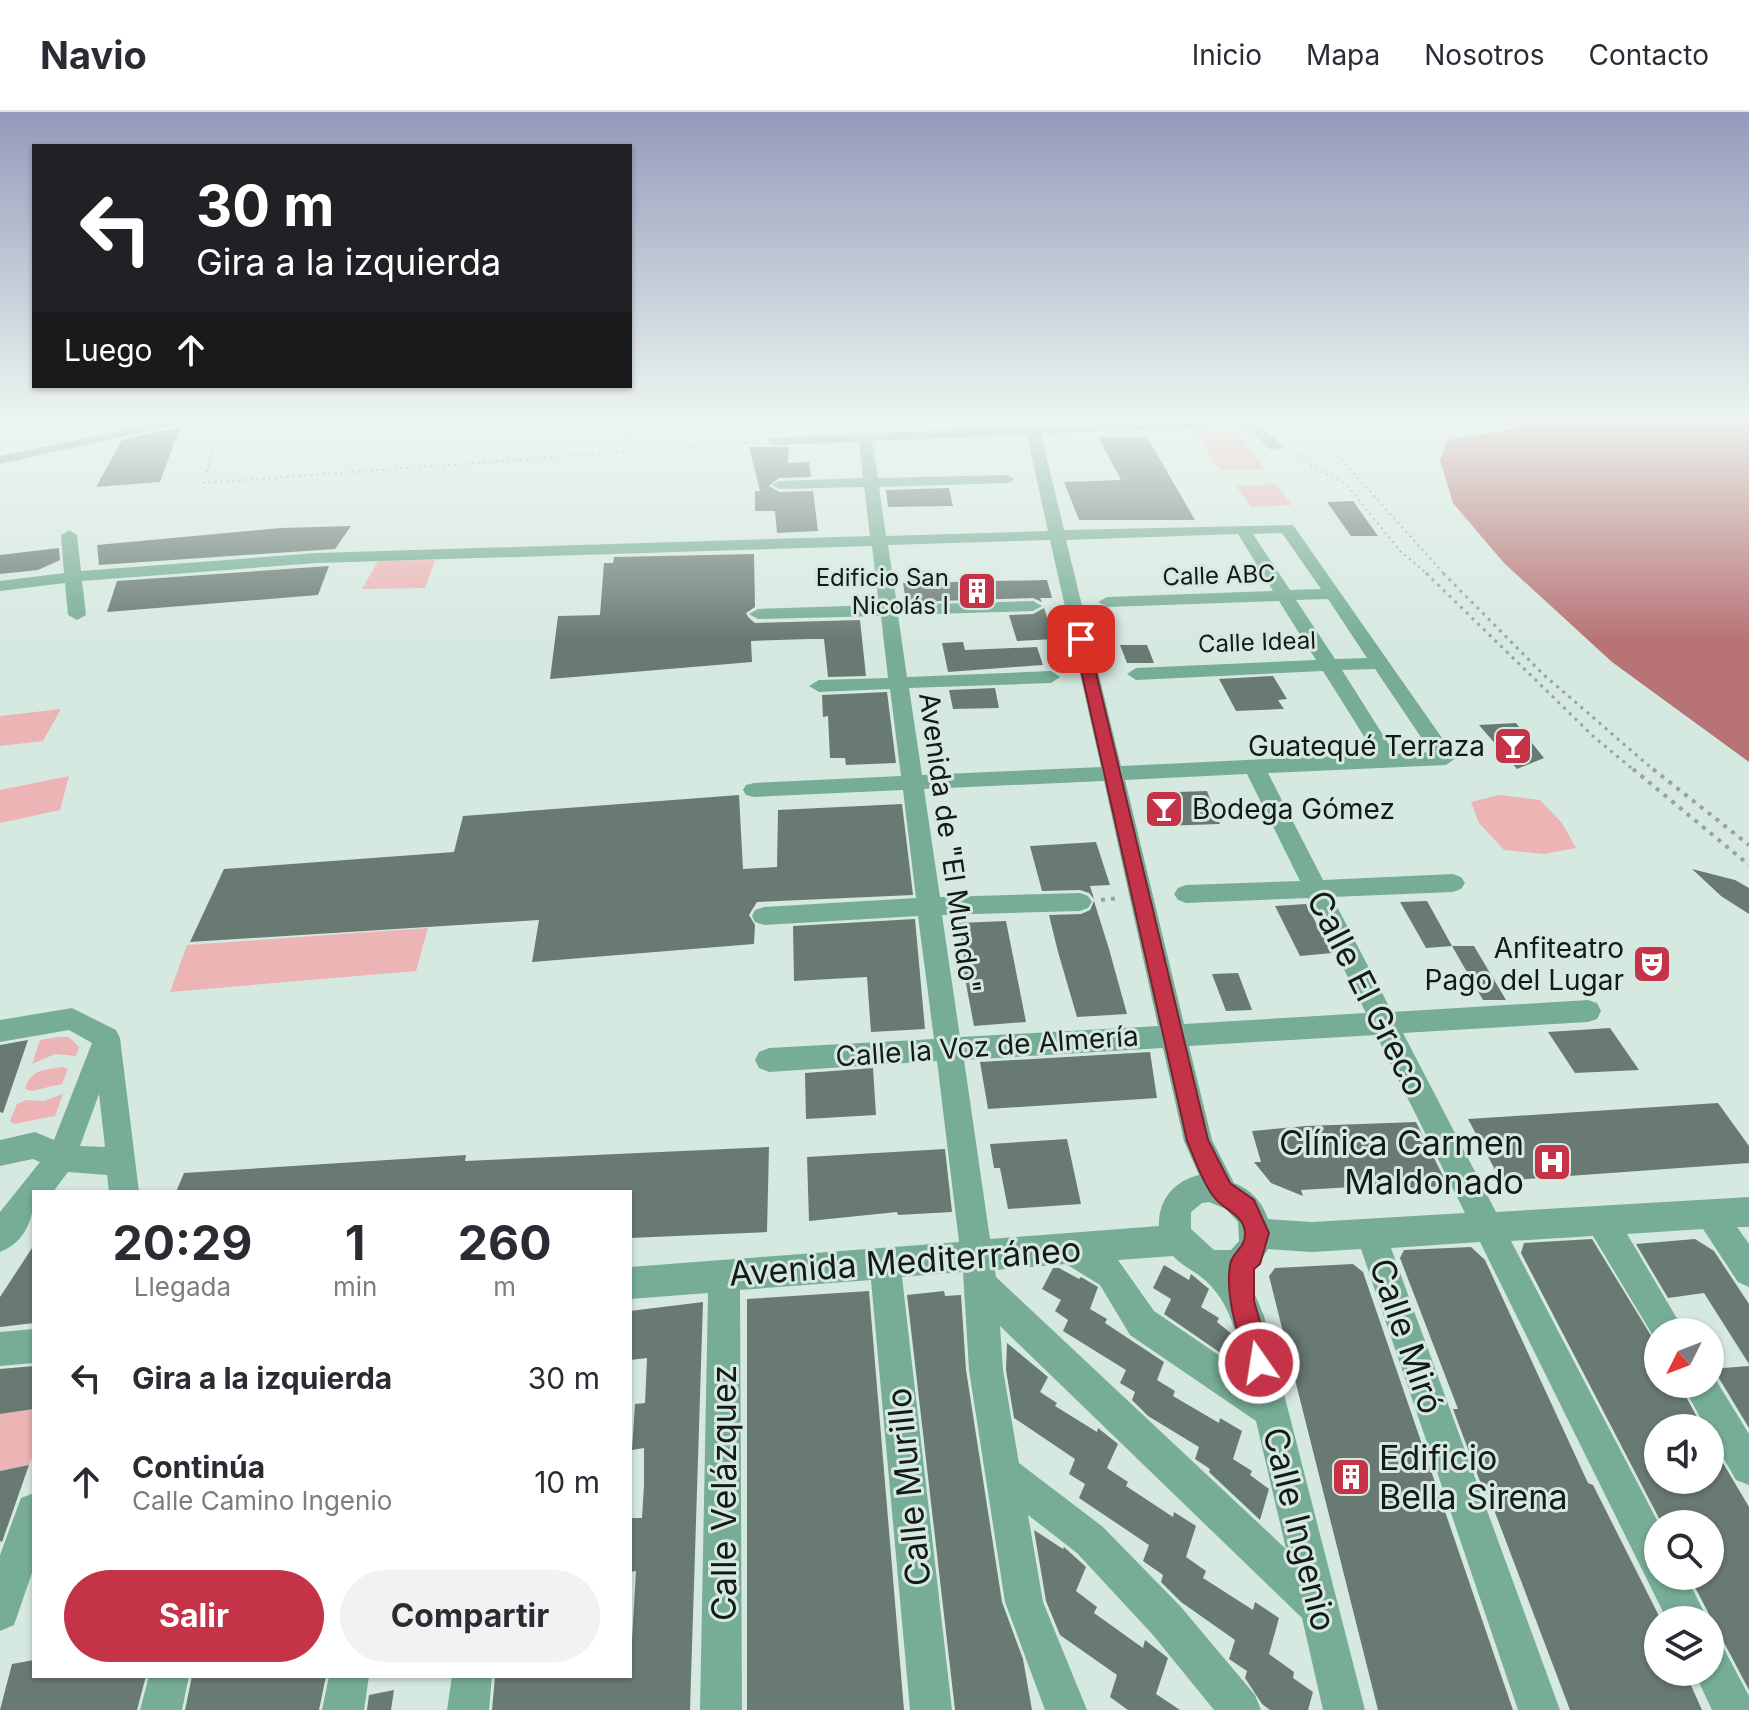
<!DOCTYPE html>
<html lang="es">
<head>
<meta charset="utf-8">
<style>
	:root { --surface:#fff; --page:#f2f2f3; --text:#2b2b33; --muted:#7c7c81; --line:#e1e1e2; --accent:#c43347 }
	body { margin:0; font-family:Inter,sans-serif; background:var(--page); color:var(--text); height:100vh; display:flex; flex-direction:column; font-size:30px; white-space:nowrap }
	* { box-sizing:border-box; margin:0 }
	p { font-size:26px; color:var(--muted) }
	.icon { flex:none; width:44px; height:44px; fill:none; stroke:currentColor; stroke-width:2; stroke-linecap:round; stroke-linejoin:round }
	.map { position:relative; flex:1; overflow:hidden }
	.panel { position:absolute; left:32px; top:1078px; width:600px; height:488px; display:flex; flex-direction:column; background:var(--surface); border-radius:0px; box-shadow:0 2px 6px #0004 }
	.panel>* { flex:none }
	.banner { position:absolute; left:32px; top:32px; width:600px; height:244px; border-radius:0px; box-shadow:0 2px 6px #0004; background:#202124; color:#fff; overflow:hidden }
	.needle { width:52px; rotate:228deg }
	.buttons { position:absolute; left:1644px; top:1206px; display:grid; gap:16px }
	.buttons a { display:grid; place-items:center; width:80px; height:80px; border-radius:50%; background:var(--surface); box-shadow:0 2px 6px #0004; font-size:40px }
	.pin { position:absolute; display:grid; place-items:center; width:68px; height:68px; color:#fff; margin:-34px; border-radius:16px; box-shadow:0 4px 12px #0006 }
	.me { position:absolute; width:88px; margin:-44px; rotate:347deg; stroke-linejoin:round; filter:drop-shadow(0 0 6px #0008) }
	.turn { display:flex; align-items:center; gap:28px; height:168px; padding:0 32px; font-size:36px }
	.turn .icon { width:104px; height:104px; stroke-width:2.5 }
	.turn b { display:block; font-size:56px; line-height:68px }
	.then { display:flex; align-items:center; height:76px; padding:0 32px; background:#0003; gap:16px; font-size:30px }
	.eta { display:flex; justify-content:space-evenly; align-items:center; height:136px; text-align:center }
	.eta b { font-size:48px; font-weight:700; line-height:56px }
	.button { display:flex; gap:16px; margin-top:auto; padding:16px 32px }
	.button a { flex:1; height:92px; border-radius:48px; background:var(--accent); color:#fff; font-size:32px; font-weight:700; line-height:92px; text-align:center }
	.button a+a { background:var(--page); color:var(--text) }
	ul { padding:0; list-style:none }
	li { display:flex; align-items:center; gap:24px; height:104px; padding:0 32px }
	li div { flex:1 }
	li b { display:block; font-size:30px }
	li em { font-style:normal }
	header { display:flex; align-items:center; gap:48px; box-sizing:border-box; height:112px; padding:0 40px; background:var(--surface); border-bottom:2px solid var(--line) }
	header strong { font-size:38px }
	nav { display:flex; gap:44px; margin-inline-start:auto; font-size:28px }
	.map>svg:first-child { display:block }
	.green { fill:#ecb4b4 }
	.water { fill:#b77375 }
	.building { fill:#697a73 }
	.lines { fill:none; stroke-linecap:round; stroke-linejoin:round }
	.path-far2 { stroke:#96a59e; stroke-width:2; stroke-dasharray:2 4; stroke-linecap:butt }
	.path-far1 { stroke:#96a59e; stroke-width:3; stroke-dasharray:3 5; stroke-linecap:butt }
	.path { stroke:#96a59e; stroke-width:4; stroke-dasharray:4 6; stroke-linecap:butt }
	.minor { fill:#77ad96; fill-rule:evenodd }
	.route { fill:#c43347; stroke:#7f212e; stroke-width:2 }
	.labels { text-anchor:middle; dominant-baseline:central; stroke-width:6; stroke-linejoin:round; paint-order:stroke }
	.far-street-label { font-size:24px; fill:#131a17; stroke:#d6e9e0 }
	.far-poi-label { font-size:24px; fill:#131a17; stroke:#d6e9e0; text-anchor:end }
	.poi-label { font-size:28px; fill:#131a17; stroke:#d6e9e0; text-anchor:end }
	.street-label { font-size:28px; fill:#131a17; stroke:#d6e9e0 }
	.near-street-label { font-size:34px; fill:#131a17; stroke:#d6e9e0 }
	.near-poi-label { font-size:34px; fill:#131a17; stroke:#d6e9e0; text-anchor:end }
</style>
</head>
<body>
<header>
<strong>Navio</strong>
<nav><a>Inicio</a><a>Mapa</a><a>Nosotros</a><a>Contacto</a></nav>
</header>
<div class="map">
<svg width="1749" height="1598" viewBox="0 0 1749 1598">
	<rect width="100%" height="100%" fill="#d6e9e0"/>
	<path class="green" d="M1040,305H1199L1203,308L1043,315Z
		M1237,319L1264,357L1220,358L1195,320Z
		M1276,372L1292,393L1251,395L1236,374Z
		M435,448L425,476L362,477L378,449Z
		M61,597L43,629L0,634V604Z
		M69,664L60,698L0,711V678Z
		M1499,683L1540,688L1562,711L1576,736L1544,742L1504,738L1479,711L1471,690Z
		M428,816L416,859L170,880L187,833Z
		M58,925H69L79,935L76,944L55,942L32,952L40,928Z
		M63,955L68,957L62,972L31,979L25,977C31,957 44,958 63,955Z
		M63,982L55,1004L14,1012L10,1009L17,992L26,988L44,989Z
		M34,1297V1341L29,1353L0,1359V1302Z"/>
	<path class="water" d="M1507,305H1749V650L1612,550L1504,451L1453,391L1440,348L1448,328L1521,316Z"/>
	<path class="building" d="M180,315L160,370L96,375L122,328Z
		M1098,325H1147L1195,408H1079L1064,370L1121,368Z
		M749,335H789L788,351L809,350L811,365L779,366L769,374L779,380L813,379L818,419L777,421L775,399H755V379H760Z
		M949,376L953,394L888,395L886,378Z
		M1353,389L1378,424H1351L1327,390Z
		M351,414L335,437L99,453L97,433L280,416Z
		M59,436L60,448L38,458L0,462V443Z
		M754,442L755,495L746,501L748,505L755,511L860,508L866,564L828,565L824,527H809L751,529L752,550L550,567L558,504L600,503L604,451H613L614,445Z
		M329,454L318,483L107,500L117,469Z
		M1047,468L1052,486H1040L1042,490L1033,486L906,490L903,471Z
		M1044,496L1055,527L1017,529L1009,503L1033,502Z
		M963,530L965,538L1037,535L1043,553L948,560L942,531Z
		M1120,533H1147L1154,551H1127Z
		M1273,564L1287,587L1278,588L1284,597L1236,599L1219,567Z
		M995,576L999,596L953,597L949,578Z
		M887,580L896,651L846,653L845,646H830L828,604L823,605L822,583Z
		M1516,611L1544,646L1517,657L1479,613Z
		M1207,679L1220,712L1160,714L1149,681Z
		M739,683L743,757L777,755L778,698L902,692L913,783L757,790L749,803L755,813L754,832L532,850L539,808L190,830L224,757L454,740L463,704Z
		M1096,730L1110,773L1090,774L1094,787L1089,781L1080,778L1042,779L1030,734Z
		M1692,757L1735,768L1749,776V802L1721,784Z
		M1094,789L1109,837L1127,902L1077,905L1058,840L1049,803L1081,802L1090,798Z
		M1427,789L1452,834L1426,836L1400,790Z
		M1306,792L1332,841L1300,844L1275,794Z
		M915,807L925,917L871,920L867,865L794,869L793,814Z
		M1006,809L1026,910L974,914L961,845H964L959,811Z
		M1452,834H1474L1506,888H1483Z
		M1238,861L1252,898L1226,899L1212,862Z
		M1610,916L1639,958L1575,961L1548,920Z
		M28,928L3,1001L0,1000V933Z
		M1150,940L1157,986L988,997L980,950Z
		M873,956L876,1003L806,1007L805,961Z
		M1718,991L1749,1034V1051L1501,1069L1468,1007Z
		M1416,1010L1448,1074L1406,1076L1405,1072L1301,1078L1303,1084L1271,1071L1254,1050H1261L1252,1019L1306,1014Z
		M1067,1027L1081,1092L1008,1097L1000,1056H994L990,1032Z
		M769,1035L767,1120L630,1126V1080H176L184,1061L466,1043L465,1049Z
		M945,1037L952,1100L898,1103L897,1100L809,1109L807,1045Z
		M1592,1127L1658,1235V1272H1679L1703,1316H1658V1368H1710V1329L1749,1395V1578L1689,1464H1710V1412H1662L1521,1141L1524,1131Z
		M1695,1127L1714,1139L1749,1192V1252L1704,1181L1668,1186L1636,1132Z
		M34,1133V1211L0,1215V1185Z
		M1471,1135L1485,1148L1588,1371L1593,1373L1658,1502V1560H1685L1702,1598H1570L1488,1382L1484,1380L1453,1297H1458L1400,1146L1404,1138Z
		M1353,1152L1363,1160L1513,1598H1378L1269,1164L1275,1156Z
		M1164,1153L1189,1168L1191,1162L1209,1177L1201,1195L1219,1206L1217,1210L1233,1223L1225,1244L1164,1202L1171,1187L1153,1176Z
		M1053,1156H1059L1079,1167L1081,1165L1098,1175L1090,1197L1107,1207L1105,1211L1164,1250L1157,1268L1175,1279L1173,1284L1219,1311L1220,1306L1242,1319L1233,1347L1252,1359L1250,1363L1269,1377L1260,1408L1209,1360L1210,1357L1195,1347L1199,1335L1148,1304L1132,1288L1135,1280L1120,1271L1126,1258L1063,1219L1068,1208L1055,1199L1061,1188L1042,1177Z
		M869,1179L904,1598H747V1187Z
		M944,1179L945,1184L961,1183L966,1258L1002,1490L1023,1547L1032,1598H955L907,1183Z
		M703,1190L690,1598H492L495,1564H630L636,1459L630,1460V1406H642L644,1373V1336L632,1338L635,1292L645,1291L647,1246L630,1248V1199Z
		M1007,1231L1048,1265L1040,1280L1057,1291L1055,1294L1097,1320L1098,1316L1118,1332L1107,1356L1128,1370L1126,1374L1173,1405L1174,1400L1196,1414L1186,1445L1206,1459L1203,1466L1253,1498L1255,1490L1279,1506L1269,1542L1294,1560L1293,1566L1313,1580L1308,1598H1270L1262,1592L1245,1566L1247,1559L1229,1547L1235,1528L1181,1490L1161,1470L1163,1463L1143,1449L1149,1433L1079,1386L1085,1372L1069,1362L1075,1347L1014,1306L1006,1258Z
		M34,1254V1297L0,1302V1257Z
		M1749,1254V1316L1714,1258L1710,1257Z
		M29,1353L2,1430L0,1429V1359Z
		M1034,1418L1063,1437L1064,1435L1086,1455L1076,1479L1097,1495L1094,1501L1143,1536L1145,1528L1168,1546L1156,1582L1180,1598H1128L1110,1585L1117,1563L1060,1523L1046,1489Z
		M34,1548V1564H146L137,1598H0L12,1552Z
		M192,1564H326L319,1598H185Z
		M394,1578L391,1598H367L369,1583Z"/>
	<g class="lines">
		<path class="path-far2" d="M1286,307H1302L1311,314C1302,320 1293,318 1284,313Z
			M1305,317L1332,337L1445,463
			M213,318L216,323L204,371L759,330
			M1292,338L1316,357L1345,371L1401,440L1429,463
			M607,339L610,333L634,321L637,305"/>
		<path class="path-far1" d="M1426,461L1594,625L1635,659
			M1443,461L1544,563L1655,659"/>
		<path class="path" d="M1633,657L1749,753
			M1653,657L1749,733
			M1101,788L1120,786"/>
		<path class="minor" d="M184,305H211L0,352V344Z
			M1026,305H1040V314L1235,306L1256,309L1283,335L1271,338L1247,316L1235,314L1041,322L1064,418L1293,413L1456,646L1446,653L1268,661L1323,768L1453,762L1461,765L1465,771L1461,777L1453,780L1332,785L1392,900L1588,888L1597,891L1601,899L1597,907L1588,910L1403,921L1496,1100L1749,1085V1115H1737L1749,1132V1175L1738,1170L1703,1117L1627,1122L1685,1220H1658V1232L1593,1124L1511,1129L1659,1412L1658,1464H1686L1708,1508H1667L1480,1130L1391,1136L1560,1598H1518L1361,1137L1312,1140L1268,1137L1253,1161L1244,1165L1253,1178L1264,1204L1365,1598H1323L1302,1506L1000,1214L1003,1258L1019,1351L1103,1415L1181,1495L1255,1583L1261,1598H1214L1153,1523L1077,1441L1028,1403L1043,1490L1087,1598H1045L1005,1490L969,1258L963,1160L902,1165L952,1598H910L871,1168L740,1178L742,1598H700L708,1181L630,1187V1155L959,1130L937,949L769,960L759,956L755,948L759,940L769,936L934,927L918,804L764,813L755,810L752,804L755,798L764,795L916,786L903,678L754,685L746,683L743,678L746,673L754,671L901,664L890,577L819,580L809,574L819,568L888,566L881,504L758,507L749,502L758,497L879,493L872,434L317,451L82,469L86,503L77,508L68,503L65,471L0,479V469L64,461L61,423L69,418L77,423L81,459L317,441L870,424L864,375L779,377L772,373L779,369L863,366L859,330L774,333L769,332V326L1026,315ZM1027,323L1048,419L886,424L879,375L1008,371L1015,367L1008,363L878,366L872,329ZM1282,421L1321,477L1290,478L1253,422ZM1238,422L1273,479L1107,485L1098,490L1107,495L1279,489L1316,548L1136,556L1127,562L1136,568L1323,559L1375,642L1121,654L1066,428ZM1050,428L1101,655L922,663L909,576L1051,571L1060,565L1051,559L907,565L898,503L1033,499L1042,494L1033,489L897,493L888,433ZM1328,487L1367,546L1335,547L1296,488ZM1375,557L1431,640L1395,642L1342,558ZM1247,662L1300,769L1186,773L1178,776L1174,782L1178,788L1186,791L1308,786L1366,901L1184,912L1125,668ZM1104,669L1158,914L960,925L942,803L1080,799L1088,796L1092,790L1088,784L1080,781L940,785L924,677ZM1376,923L1465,1101L1312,1110L1268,1107C1262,1089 1251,1078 1234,1071L1212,1028L1189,934ZM1163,936L1184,1029L1199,1063C1174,1069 1158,1088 1159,1114L990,1127L964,948ZM1209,1090L1226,1097L1238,1110L1239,1129L1231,1138H1214L1191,1117V1100L1202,1091ZM1173,1144C1183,1155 1197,1160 1207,1170C1233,1195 1237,1227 1245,1261L1154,1199L1118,1148ZM1066,1152L1100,1173L1130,1223L1256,1309L1286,1437L996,1165L995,1158Z
			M72,896L116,918L120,926L139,1080H109L107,1063L68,1060L53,1080H34C34,1106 26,1130 0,1140V1100L40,1050L33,1047L0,1054V1028L35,1020L54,1028L92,931L69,918L0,930V908ZM99,982L105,1035L80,1034Z
			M34,1217V1251L0,1254V1220Z
			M1711,1260L1749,1322V1373L1736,1368L1710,1323V1316H1706L1682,1272H1710Z
			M34,1381V1455L14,1513L0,1519V1443L21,1386Z
			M1710,1531L1724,1537L1749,1584V1598H1712L1694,1560H1710Z
			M149,1564H189L182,1598H140Z
			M329,1564H369L364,1598H322Z
			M452,1564H492L489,1598H447Z"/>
	</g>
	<linearGradient id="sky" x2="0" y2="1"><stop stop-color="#949aba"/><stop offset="0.58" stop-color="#edf5f1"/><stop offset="1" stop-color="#edf5f1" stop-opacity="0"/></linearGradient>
	<rect width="1749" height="529" fill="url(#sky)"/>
	<path class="route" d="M1081,522L1088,527L1208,1028L1230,1071L1254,1088L1269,1121L1260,1152L1254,1157V1189L1272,1251L1268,1260L1259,1264L1250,1260L1246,1251C1238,1219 1225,1187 1230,1153C1231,1141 1246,1136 1245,1121C1244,1102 1223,1098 1214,1085C1202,1070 1195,1047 1187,1029L1074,527Z"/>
	<defs>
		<g id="building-square" transform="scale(2)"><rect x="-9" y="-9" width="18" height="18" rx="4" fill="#c43347" stroke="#d6e9e0"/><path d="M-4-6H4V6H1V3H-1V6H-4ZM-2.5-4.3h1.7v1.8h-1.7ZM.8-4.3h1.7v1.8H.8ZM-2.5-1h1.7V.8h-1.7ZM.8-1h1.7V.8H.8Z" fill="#fff"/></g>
		<g id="bar-square" transform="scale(2)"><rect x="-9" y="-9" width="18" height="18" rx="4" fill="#c43347" stroke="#d6e9e0"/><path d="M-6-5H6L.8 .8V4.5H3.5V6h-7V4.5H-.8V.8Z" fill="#fff"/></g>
		<g id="theatre-square" transform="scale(2)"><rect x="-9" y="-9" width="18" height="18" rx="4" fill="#c43347" stroke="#d6e9e0"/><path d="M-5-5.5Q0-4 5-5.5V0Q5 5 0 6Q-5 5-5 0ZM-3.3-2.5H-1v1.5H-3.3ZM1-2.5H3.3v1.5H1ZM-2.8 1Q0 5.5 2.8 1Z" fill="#fff"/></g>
		<g id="hospital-square" transform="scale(2)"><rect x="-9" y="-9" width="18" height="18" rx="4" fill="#c43347" stroke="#d6e9e0"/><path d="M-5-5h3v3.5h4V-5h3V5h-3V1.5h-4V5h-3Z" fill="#fff"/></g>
	</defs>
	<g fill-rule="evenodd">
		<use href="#building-square" x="977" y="479"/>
		<use href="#bar-square" x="1513" y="634"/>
		<use href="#bar-square" x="1164" y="697"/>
		<use href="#theatre-square" x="1652" y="852"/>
		<use href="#hospital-square" x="1552" y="1050"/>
		<use href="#building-square" x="1351" y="1365"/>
	</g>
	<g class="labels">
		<g class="far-street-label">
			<text transform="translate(1219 463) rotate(-2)">Calle ABC</text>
			<text transform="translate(1257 530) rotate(-2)">Calle Ideal</text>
		</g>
		<g class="far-poi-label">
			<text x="949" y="465">Edificio San<tspan x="949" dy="28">Nicolás I</tspan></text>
		</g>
		<g class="poi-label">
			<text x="1485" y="634">Guatequé Terraza</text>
			<text x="1192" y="697" text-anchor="start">Bodega Gómez</text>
			<text x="1624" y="836">Anfiteatro<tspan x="1624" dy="32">Pago del Lugar</tspan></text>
		</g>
		<g class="street-label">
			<text transform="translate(950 731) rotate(82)">Avenida de "El Mundo"</text>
			<text transform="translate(987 934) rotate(-4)">Calle la Voz de Almería</text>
		</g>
		<g class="near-street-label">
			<text transform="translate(1368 881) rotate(63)">Calle El Greco</text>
			<text transform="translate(905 1149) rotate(-4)">Avenida Mediterráneo</text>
			<text transform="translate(1407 1224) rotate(71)">Calle Miró</text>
			<text transform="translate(908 1375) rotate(-96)">Calle Murillo</text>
			<text transform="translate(723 1381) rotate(-90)">Calle Velázquez</text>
			<text transform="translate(1300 1417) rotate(76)">Calle Ingenio</text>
		</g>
		<g class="near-poi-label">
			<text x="1524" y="1030">Clínica Carmen<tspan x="1524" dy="39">Maldonado</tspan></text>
			<text x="1379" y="1345" text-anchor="start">Edificio<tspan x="1379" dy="39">Bella Sirena</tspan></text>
		</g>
	</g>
</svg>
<div class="buttons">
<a><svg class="needle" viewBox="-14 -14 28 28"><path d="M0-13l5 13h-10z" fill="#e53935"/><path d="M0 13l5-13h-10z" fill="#7c7c81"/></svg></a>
<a><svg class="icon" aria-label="sound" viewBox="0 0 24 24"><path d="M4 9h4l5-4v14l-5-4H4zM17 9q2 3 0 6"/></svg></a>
<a><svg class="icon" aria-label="search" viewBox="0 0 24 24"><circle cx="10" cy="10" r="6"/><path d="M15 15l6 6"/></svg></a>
<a><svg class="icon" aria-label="layers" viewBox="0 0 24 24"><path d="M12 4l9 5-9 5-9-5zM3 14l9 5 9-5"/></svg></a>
</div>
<div class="pin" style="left:1081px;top:527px;background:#d93025"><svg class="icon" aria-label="arrive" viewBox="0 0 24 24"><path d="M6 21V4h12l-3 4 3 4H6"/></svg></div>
<svg class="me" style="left:1259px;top:1251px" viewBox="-20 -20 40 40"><circle r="17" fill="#c43347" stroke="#fff" stroke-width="3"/><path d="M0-11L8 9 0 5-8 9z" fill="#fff"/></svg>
<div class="banner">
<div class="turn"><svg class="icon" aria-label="left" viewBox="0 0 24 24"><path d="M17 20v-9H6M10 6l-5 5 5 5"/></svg><div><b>30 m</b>Gira a la izquierda</div></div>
<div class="then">Luego<svg class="icon" aria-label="ahead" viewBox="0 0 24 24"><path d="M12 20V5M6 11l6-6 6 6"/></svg></div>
</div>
<section class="panel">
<div class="eta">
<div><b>20:29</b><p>Llegada</p></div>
<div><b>1</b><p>min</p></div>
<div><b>260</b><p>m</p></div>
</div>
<ul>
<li><svg class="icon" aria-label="left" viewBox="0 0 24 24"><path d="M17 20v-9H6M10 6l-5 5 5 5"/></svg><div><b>Gira a la izquierda</b></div><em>30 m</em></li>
<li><svg class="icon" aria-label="ahead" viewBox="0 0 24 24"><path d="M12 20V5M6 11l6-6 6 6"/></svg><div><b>Continúa</b><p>Calle Camino Ingenio</p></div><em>10 m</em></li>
</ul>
<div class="button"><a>Salir</a><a>Compartir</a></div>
</section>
</div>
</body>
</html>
